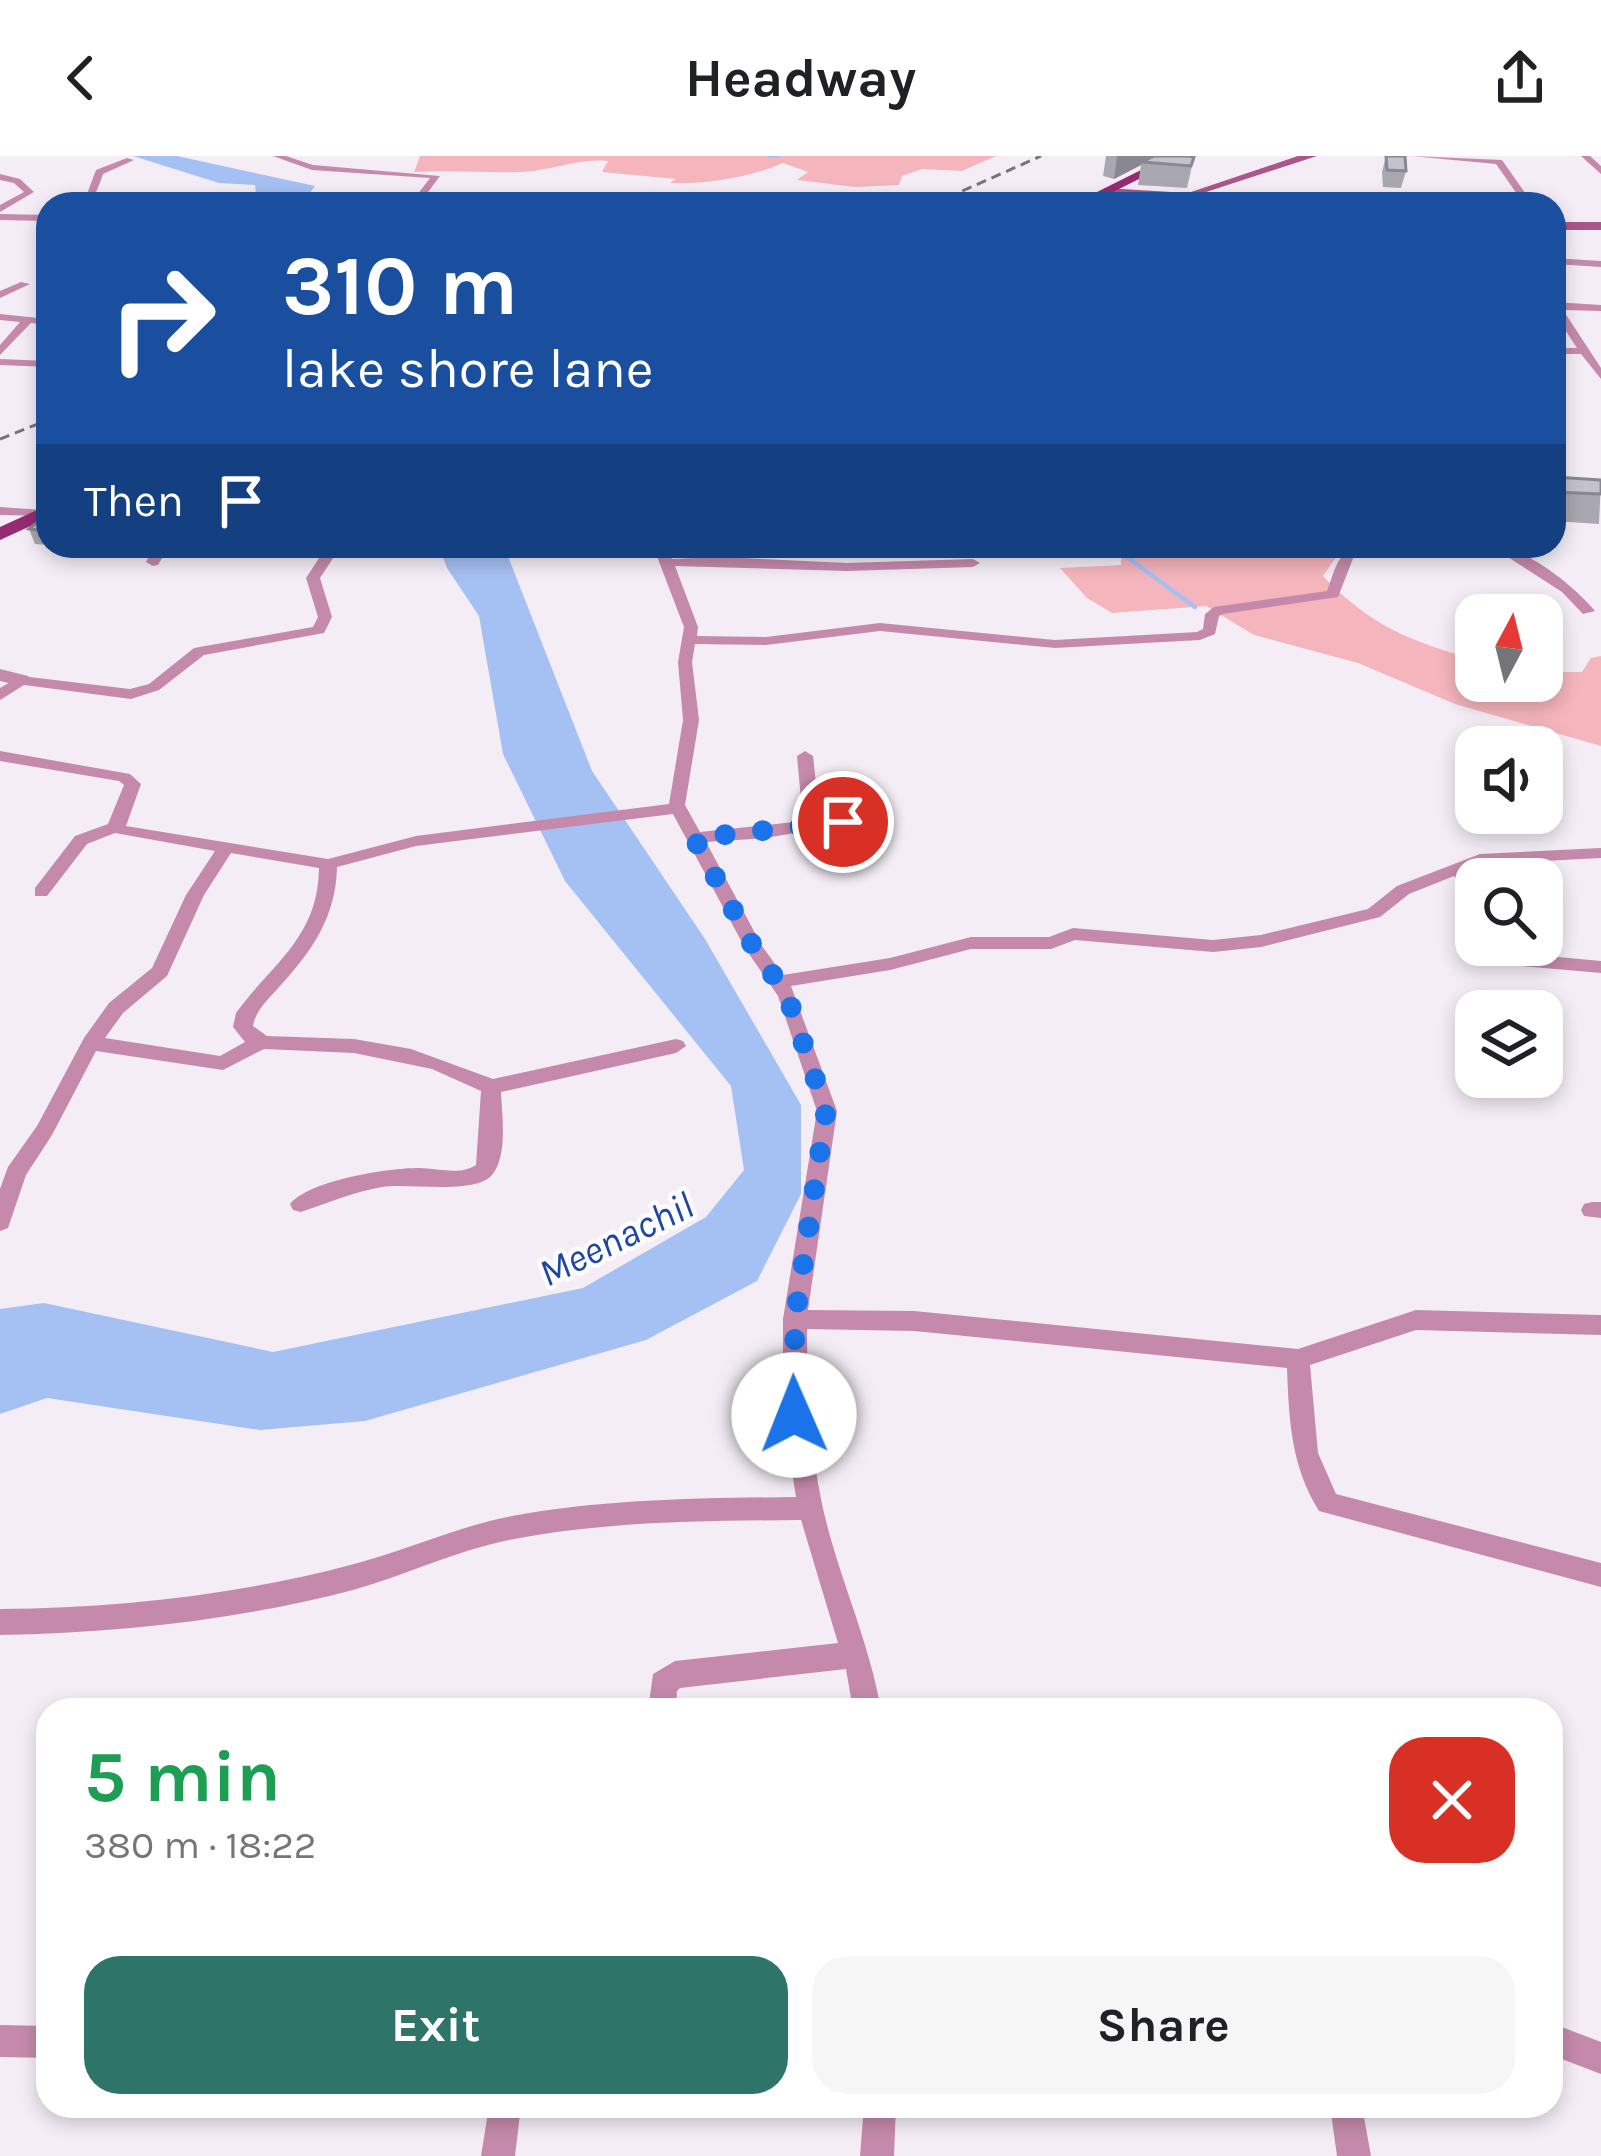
<!DOCTYPE html>
<html lang="en">
<head>
<meta charset="utf-8">
<style>
	:root { --surface:#fff; --page:#f6f6f6; --text:#202124; --muted:#757577; --accent:#2e7469 }
	body { margin:0; font-family:Karla,sans-serif; background:var(--page); color:var(--text); height:100vh; display:flex; flex-direction:column; font-size:45px; white-space:nowrap }
	* { box-sizing:border-box; margin:0 }
	p { font-size:39px; color:var(--muted) }
	.icon { flex:none; width:66px; height:66px; fill:none; stroke:currentColor; stroke-width:2; stroke-linecap:round; stroke-linejoin:round }
	.map { position:relative; flex:1; overflow:hidden }
	.panel { position:absolute; left:36px; top:1542px; width:1527px; height:420px; display:flex; flex-direction:column; background:var(--surface); border-radius:36px; box-shadow:0 6px 18px #0003 }
	.panel>* { flex:none }
	.hud { position:absolute; left:36px; top:36px; width:1530px; height:366px; border-radius:36px; box-shadow:0 6px 18px #0003; background:#1a4fa0; color:#fff; overflow:hidden }
	.needle { width:78px; rotate:7deg }
	.fabs { position:absolute; left:1455px; top:438px; display:grid; gap:24px }
	.fabs a { display:grid; place-items:center; width:108px; height:108px; border-radius:24px; background:var(--surface); box-shadow:0 6px 18px #0003; font-size:60px }
	.pin { position:absolute; display:grid; place-items:center; width:102px; height:102px; color:#fff; margin:-51px; border:6px solid #fff; border-radius:50%; box-shadow:0 3px 12px #0007 }
	.me { position:absolute; width:132px; margin:-66px; rotate:359deg; stroke-linejoin:round; filter:drop-shadow(0 0 9px #0008) }
	.turn { display:flex; align-items:center; gap:42px; height:252px; padding:0 48px; font-size:54px }
	.turn .icon { width:156px; height:156px; stroke-width:2.5 }
	.turn b { display:block; font-size:84px; line-height:102px }
	.then { display:flex; align-items:center; height:114px; padding:0 48px; background:#0003; gap:24px; font-size:45px }
	.round { display:grid; place-items:center; flex:none; width:126px; height:126px; border-radius:36px; background:var(--page) }
	.overview { display:flex; align-items:center; justify-content:space-between; height:204px; padding:0 48px }
	h1 { font-size:72px; font-weight:700; line-height:90px; color:#1e9e55 }
	.action { display:flex; gap:24px; margin-top:auto; padding:24px 48px }
	.action a { flex:1; height:138px; border-radius:36px; background:var(--accent); color:#fff; font-size:48px; font-weight:700; line-height:138px; text-align:center }
	.action a+a { background:var(--page); color:var(--text) }
	header { display:flex; justify-content:space-between; align-items:center; height:156px; padding:0 48px; background:var(--surface); font-size:54px; font-weight:700 }
	.map>svg:first-child { display:block }
	.green { fill:#f5b5bc }
	.water { fill:#a5c0f2 }
	.lines { fill:none; stroke-linecap:round; stroke-linejoin:round }
	.stream-far1 { stroke:#a5c0f2; stroke-width:3 }
	.stream { stroke:#a5c0f2; stroke-width:4.5 }
	.minor { fill:#c58aab; fill-rule:evenodd }
	.tertiary { fill:#c58aab; fill-rule:evenodd }
	.secondary { fill:#ab568a; fill-rule:evenodd }
	.primary { fill:#962b71; fill-rule:evenodd }
	.rail { stroke:#777378; stroke-width:3; stroke-dasharray:10 6; stroke-linecap:butt }
	.wall { fill:#a9a8b0 }
	.shaded-wall { fill:#898890 }
	.building { fill:#c4c3cd; stroke:#898890; stroke-width:3 }
	.route { stroke:#1a73e8; stroke-width:21; stroke-dasharray:0 37.8 }
	.labels { text-anchor:middle; dominant-baseline:central; stroke-width:9; stroke-linejoin:round; paint-order:stroke }
	.water-label { font-size:39px; font-style:italic; fill:#1d47a4; stroke:#fefdff }
</style>
</head>
<body>
<header><svg class="icon" aria-label="back" viewBox="0 0 24 24"><path d="M15 5l-7 7 7 7"/></svg>Headway<svg class="icon" aria-label="share" viewBox="0 0 24 24"><path d="M12 15V3M7 8l5-5 5 5M5 13v7h14v-7"/></svg></header>
<div class="map">
<svg width="1601" height="2000" viewBox="0 0 1601 2000">
	<rect width="100%" height="100%" fill="#f4edf6"/>
	<path class="green" d="M420,0H996L962,15L922,13L902,20L899,29L855,31L797,24L808,16L783,7C749,22 705,28 670,27L676,23L602,16L608,5C576,2 552,15 521,16C486,17 450,14 414,16Z
		M1103,390H1344L1323,420C1372,471 1410,485 1476,504V525H1542V516H1582L1591,502L1601,500V590L1455,548L1358,507L1254,479L1206,450L1112,457L1087,442L1060,412L1121,409V400Z"/>
	<path class="water" d="M133,0H177L315,30L302,48H257L255,29L219,27Z
		M439,390H504L592,615L705,783L801,949V1038L757,1125L646,1184L365,1265L260,1274L47,1242L0,1258V1153L44,1147L273,1196L583,1132L706,1061L744,1014L731,930L565,725L503,598L479,460L447,412Z"/>
	<g class="lines">
		<path class="stream-far1" d="M768,0H779"/>
		<path class="stream" d="M1112,390L1195,451"/>
		<path class="minor" d="M273,0H286L313,9L440,20L419,48H410L430,22L312,14Z
			M1411,0L1502,4L1530,44L1549,48H1524L1496,8Z
			M1581,0H1590L1601,10V18Z
			M127,2L134,4L103,18C97,35 94,48 74,48L87,38L96,14Z
			M0,18L20,23L34,36L0,56V49L24,36L14,27L0,24Z
			M0,58L48,59V65L0,64Z
			M1554,102L1601,105V111L1554,108Z
			M21,126L30,128L0,142V135Z
			M1554,146L1601,149V155L1563,154L1601,212V223L1581,198H1554V192H1577L1554,157Z
			M0,158L48,163V169L31,167L0,199V189L20,166L0,164Z
			M0,203L48,205V211L0,209Z
			M0,351L43,354L48,355V360L0,359Z
			M155,390H169L158,409L153,410L146,406Z
			M327,390H341L320,422L332,461L324,477L204,499L159,534L131,543L24,529L0,544V532L21,520L130,533L149,528L194,492L313,471L318,461L306,422Z
			M653,390H667L672,403L719,401L847,407L973,403L980,407L973,411L847,415L675,410L698,471L697,480L766,481L880,467L1055,484L1197,476L1203,473L1205,458L1214,451L1327,435C1336,412 1338,390 1366,390L1354,400L1338,441L1223,458L1219,460L1215,478L1200,484L1055,492L880,475L766,489L695,488L692,506L699,564L685,649L700,676L803,665L797,600L805,595L813,600L820,663L880,652L888,657L880,662L766,682L706,686L762,790L783,819L890,802L971,781H1049L1073,772L1213,784L1261,779L1368,753L1397,730L1480,698L1601,692V702L1483,708L1468,714L1476,727V746L1470,744L1454,720L1409,738L1380,761L1261,791L1213,796L1075,784L1051,793H971L890,814L791,830L837,955L808,1154L914,1155L1298,1193L1416,1154L1601,1159V1179L1416,1174L1310,1209L1318,1297L1336,1338L1601,1407V1431L1319,1355C1291,1310 1289,1264 1287,1212L914,1175L807,1173C807,1233 810,1290 822,1348C837,1418 869,1483 881,1554H853L846,1513L680,1532L677,1535L676,1554H648L653,1518L675,1505L838,1487L801,1364C704,1365 605,1365 509,1384C455,1395 406,1419 353,1434C238,1464 118,1477 0,1479V1453C119,1452 239,1439 354,1408C408,1394 458,1370 512,1360C605,1343 701,1342 796,1341L783,1259V1163L817,955L778,840L745,792L673,658L416,690L337,711C336,761 312,795 280,830C269,843 256,853 253,870L267,880L354,883L411,893L493,923L676,883L683,885L686,890L676,897L501,936C502,959 508,1000 492,1019C475,1039 409,1027 382,1031C353,1036 328,1047 301,1056L293,1054L290,1048C310,1024 388,1012 419,1012C439,1012 459,1020 476,1009L481,935L432,913L354,897L264,893L223,914L96,895L52,979L26,1019L8,1072L0,1075V1033L8,1011L37,970L84,882L109,847L152,812L186,739L215,695L115,677L87,688L47,740H35V732L75,680L108,668L124,629L119,625L0,605V595L130,618L141,628L126,670L328,703L416,680L669,648L683,564L678,506L684,471ZM231,697L319,712C318,782 273,806 236,857L233,871L245,886L220,900L105,882L123,857L167,820L204,739Z
			M1491,390C1525,390 1574,430 1595,455L1583,458L1562,436Z
			M1493,789H1514L1526,798L1601,805V817L1521,810Z
			M1592,1046H1601V1062L1584,1060L1581,1054L1584,1048Z
			M1551,1867L1601,1886V1918L1551,1899Z
			M0,1869L48,1870V1902L0,1901Z
			M489,1950H521L515,2000H481Z
			M864,1950H896L894,2000H860Z
			M1330,1950H1362L1371,2000H1337Z"/>
		<path class="tertiary" d="M0,513L28,520L31,524L21,530L0,525Z"/>
		<path class="secondary" d="M1298,0H1317L1200,38L1308,48H1239L1099,36L1105,32L1188,37Z
			M1554,66H1601V74H1554Z"/>
		<path class="primary" d="M1169,0H1185L1089,48H1073Z
			M48,349V362L0,384V371Z"/>
		<path class="rail" d="M933,48L1041,0
			M0,283L48,264"/>
	</g>
	<path class="wall" d="M1106,0L1194,1L1187,32L1138,29L1141,9L1114,23L1103,20Z
		M1386,0L1406,15L1401,32L1383,31L1382,16Z
		M1554,321L1601,324L1599,368L1554,365Z
		M48,359V389L35,388L29,373Z"/>
	<path class="shaded-wall" d="M1117,0H1152L1151,4L1142,6L1141,9L1114,23Z"/>
	<path class="building" d="M1154,0H1188L1194,1L1191,10L1142,6Z
		M1386,0H1405L1406,15L1387,14Z
		M1554,321L1601,324V338L1554,336Z
		M46,359H48V375L29,373Z"/>
	<g class="lines">
		<path class="route" d="M794,1259L795,1163L826,955L787,839L754,792L694,682L843,666"/>
	</g>
	<g class="labels">
		<g class="water-label">
			<text transform="translate(616 1083) rotate(-26)">Meenachil</text>
		</g>
	</g>
</svg>
<div class="fabs">
<a><svg class="needle" viewBox="-14 -14 28 28"><path d="M0-13l5 13h-10z" fill="#e53935"/><path d="M0 13l5-13h-10z" fill="#757577"/></svg></a>
<a><svg class="icon" aria-label="sound" viewBox="0 0 24 24"><path d="M4 9h4l5-4v14l-5-4H4zM17 9q2 3 0 6"/></svg></a>
<a><svg class="icon" aria-label="search" viewBox="0 0 24 24"><circle cx="10" cy="10" r="6"/><path d="M15 15l6 6"/></svg></a>
<a><svg class="icon" aria-label="layers" viewBox="0 0 24 24"><path d="M12 4l9 5-9 5-9-5zM3 14l9 5 9-5"/></svg></a>
</div>
<div class="pin" style="left:843px;top:666px;background:#d93025"><svg class="icon" aria-label="arrive" viewBox="0 0 24 24"><path d="M6 21V4h12l-3 4 3 4H6"/></svg></div>
<svg class="me" style="left:794px;top:1259px" viewBox="-20 -20 40 40"><circle r="19" fill="#fff"/><path d="M0-13L10 11 0 6-10 11z" fill="#1a73e8"/></svg>
<div class="hud">
<div class="turn"><svg class="icon" aria-label="right" viewBox="0 0 24 24"><path d="M7 20v-9h11M14 6l5 5-5 5"/></svg><div><b>310 m</b>lake shore lane</div></div>
<div class="then">Then<svg class="icon" aria-label="arrive" viewBox="0 0 24 24"><path d="M6 21V4h12l-3 4 3 4H6"/></svg></div>
</div>
<section class="panel">
<div class="overview"><div><h1>5 min</h1><p>380 m · 18:22</p></div><a class="round" style="background:#d93025;color:#fff"><svg class="icon" aria-label="close" viewBox="0 0 24 24"><path d="M6 6l12 12M18 6L6 18"/></svg></a></div>
<div class="action"><a>Exit</a><a>Share</a></div>
</section>
</div>
</body>
</html>
